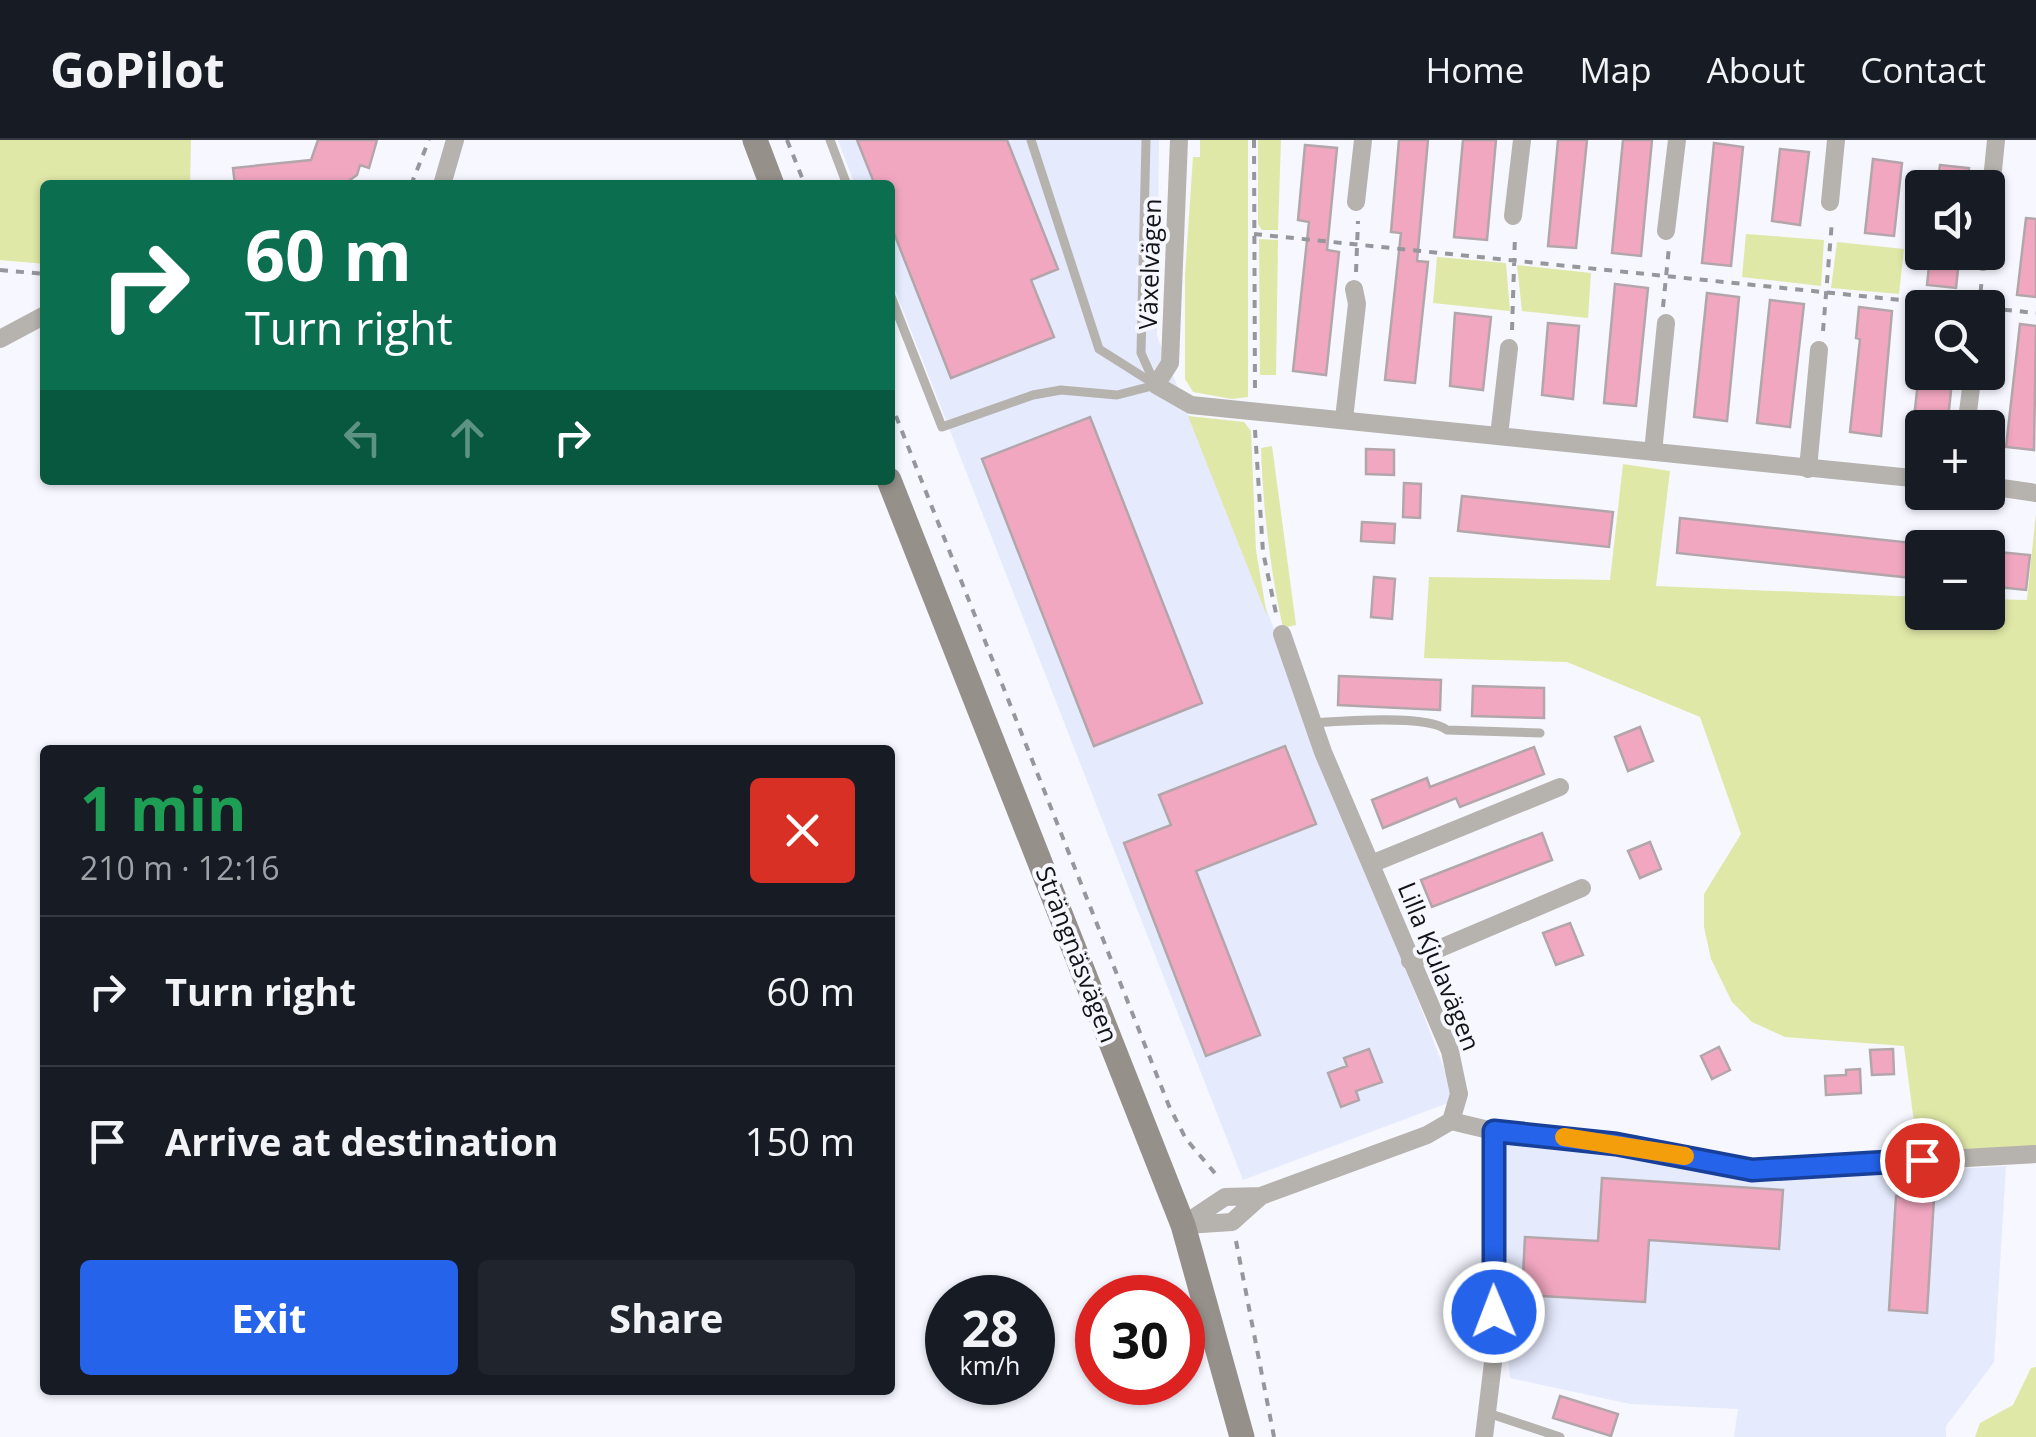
<!DOCTYPE html>
<html lang="en">
<head>
<meta charset="utf-8">
<style>
	:root { --surface:#171b24; --page:#20242c; --text:#f1f3f6; --muted:#9ea1a6; --line:#363941; --accent:#2563eb }
	body { margin:0; font-family:"Open Sans",sans-serif; background:var(--page); color:var(--text); height:100vh; display:flex; flex-direction:column; font-size:38px; white-space:nowrap }
	* { box-sizing:border-box; margin:0 }
	p { font-size:32px; color:var(--muted) }
	.icon { flex:none; width:55px; height:55px; fill:none; stroke:currentColor; stroke-width:2; stroke-linecap:round; stroke-linejoin:round }
	.map { position:relative; flex:1; overflow:hidden }
	.panel { position:absolute; left:40px; top:605px; width:855px; height:650px; display:flex; flex-direction:column; background:var(--surface); border-radius:10px; box-shadow:0 2px 8px #0004 }
	.panel>* { flex:none }
	.guide { position:absolute; left:40px; top:40px; width:855px; height:305px; border-radius:10px; box-shadow:0 2px 8px #0004; background:#0b6e4f; color:#fff; overflow:hidden }
	.controls { position:absolute; left:1905px; top:30px; display:grid; gap:20px }
	.controls a { display:grid; place-items:center; width:100px; height:100px; border-radius:10px; background:var(--surface); box-shadow:0 2px 8px #0004; font-size:50px }
	.speed { position:absolute; left:925px; top:1135px; display:flex; gap:20px; font-size:50px; font-weight:700; text-align:center }
	.speed>* { display:grid; place-content:center; width:130px; height:130px; border-radius:50%; background:var(--surface); box-shadow:0 2px 8px #0004; line-height:1 }
	.speed small { font-size:25px; font-weight:400 }
	.speed .limit { border:15px solid #d22; background:#fff; color:#111 }
	.pin { position:absolute; display:grid; place-items:center; width:85px; height:85px; color:#fff; margin:-42px; border:5px solid #fff; border-radius:50%; box-shadow:0 2px 10px #0007 }
	.me { position:absolute; width:110px; margin:-55px; rotate:359deg; stroke-linejoin:round; filter:drop-shadow(0 0 8px #0008) }
	.turn { display:flex; align-items:center; gap:35px; height:210px; padding:0 40px; font-size:45px }
	.turn .icon { width:130px; height:130px; stroke-width:2.5 }
	.turn b { display:block; font-size:70px; line-height:85px }
	.lanes { display:flex; align-items:center; height:95px; padding:0 40px; background:#0003; justify-content:center; gap:50px; direction:ltr }
	.lanes .off { opacity:.35 }
	.round { display:grid; place-items:center; flex:none; width:105px; height:105px; border-radius:10px; background:var(--page) }
	.headline { display:flex; align-items:center; justify-content:space-between; height:170px; padding:0 40px }
	h1 { font-size:60px; font-weight:700; line-height:75px; color:#1e9e55 }
	.action { display:flex; gap:20px; margin-top:auto; padding:20px 40px }
	.action a { flex:1; height:115px; border-radius:10px; background:var(--accent); color:#fff; font-size:40px; font-weight:700; line-height:115px; text-align:center }
	.action a+a { background:var(--page); color:var(--text) }
	ul { padding:0; list-style:none }
	li { display:flex; align-items:center; gap:30px; height:150px; padding:0 40px; border-top:2px solid var(--line) }
	li div { flex:1 }
	li b { display:block; font-size:38px }
	li em { font-style:normal }
	header { display:flex; align-items:center; gap:60px; box-sizing:border-box; height:140px; padding:0 50px; background:var(--surface); border-bottom:2px solid var(--line) }
	header strong { font-size:48px }
	nav { display:flex; gap:55px; margin-inline-start:auto; font-size:35px }
	.map>svg:first-child { display:block }
	.built { fill:#e5eafd }
	.green { fill:#e0e8a7 }
	.building { fill:#f2a7c1; stroke:#b3a6aa; stroke-width:2.5 }
	.lines { fill:none; stroke-linecap:round; stroke-linejoin:round }
	.path { stroke:#96979d; stroke-width:4; stroke-dasharray:8 8; stroke-linecap:butt }
	.service { stroke:#b6b2ae; stroke-width:9 }
	.minor { stroke:#b6b2ae; stroke-width:18 }
	.secondary { stroke:#96908b; stroke-width:25 }
	.route-casing { stroke:#184099; stroke-width:25 }
	.route { stroke:#2563eb; stroke-width:18 }
	.slow { stroke:#f59e0b; stroke-width:18 }
	.labels { text-anchor:middle; dominant-baseline:central; stroke-width:8; stroke-linejoin:round; paint-order:stroke }
	.street-label { font-size:25px; fill:#131418; stroke:#f6f7ff }
</style>
</head>
<body>
<header>
<strong>GoPilot</strong>
<nav><a>Home</a><a>Map</a><a>About</a><a>Contact</a></nav>
</header>
<div class="map">
<svg width="2036" height="1297" viewBox="0 0 2036 1297">
	<rect width="100%" height="100%" fill="#f6f7ff"/>
	<path class="built" d="M838,0H1159L1157,196L1312,583L1456,960L1243,1040L890,137V45H855Z
		M1522,1000L1758,1041L2006,1026L1994,1222L1946,1286V1297H1734L1738,1269L1630,1264L1510,1238L1504,1177L1503,1007Z"/>
	<path class="green" d="M0,0H191L190,45H45V124L0,120Z
		M1200,0H1248V257L1232,259L1193,252L1185,239V135L1193,17H1200Z
		M1258,0H1281L1278,90H1262L1258,84Z
		M1746,94L1824,100L1821,146L1742,137Z
		M1259,99L1278,100L1276,235H1260Z
		M1837,102L1904,109L1899,154L1831,148Z
		M1437,117L1506,123L1510,171L1433,163Z
		M1517,125L1591,133L1588,178L1522,171Z
		M1188,276L1244,282L1251,291L1256,410L1267,476Z
		M1272,306L1296,485L1283,488C1270,429 1263,369 1261,308Z
		M1623,324L1670,331L1656,446L1922,457V472H1988V459L2027,460L2036,373V1006L1918,1013L1904,906L1785,897L1752,882L1732,862L1711,819L1704,787V754L1741,694L1700,577L1567,522L1424,518L1429,437L1610,440Z
		M2036,1227V1297H1975L1980,1283L2013,1265L2031,1228Z"/>
	<path class="building" d="M318,0H377L369,28L360,25L357,35L343,45H235L233,28L311,20Z
		M857,0H1007L1058,129L1031,140L1054,197L951,238L890,83V45H875Z
		M1399,0H1428L1417,121L1428,122L1415,243L1385,240L1401,93L1391,92Z
		M1463,0H1496L1487,100L1454,97Z
		M1558,0H1587L1576,108L1548,106Z
		M1623,0H1652L1641,116L1612,113Z
		M1714,3L1743,7L1731,126L1702,123Z
		M1305,5L1337,8L1327,110L1339,112L1326,235L1293,231L1309,82L1298,80Z
		M1780,9L1809,12L1800,85L1772,81Z
		M1873,19L1902,23L1894,96L1865,93Z
		M1940,25L1969,28L1967,48H1937Z
		M2026,78L2036,79V157L2017,155Z
		M1930,117L1959,120L1956,148L1927,145Z
		M1615,144L1648,148L1636,266L1604,263Z
		M1707,153L1739,157L1727,281L1694,277Z
		M1770,160L1804,164L1790,287L1757,283Z
		M1859,167L1892,171L1881,296L1850,292L1860,199L1856,198Z
		M1455,173L1491,177L1483,250L1450,246Z
		M1548,183L1579,186L1573,259L1542,255Z
		M2020,184L2036,186L2034,310L2006,307Z
		M1919,232H1953L1947,288H1913Z
		M1090,277L1202,563L1094,606L982,319Z
		M1366,309L1394,310V335L1366,334Z
		M1404,343L1421,344L1420,378L1403,377Z
		M1462,356L1613,372L1609,407L1458,391Z
		M1680,378L1922,404V439L1677,413Z
		M1362,382L1395,384L1394,403L1361,401Z
		M1988,411L2030,415L2026,450L1988,446Z
		M1374,437L1395,439L1392,479L1371,477Z
		M1339,536L1441,540L1440,570L1338,565Z
		M1473,546L1544,548V578L1472,576Z
		M1640,587L1653,621L1628,631L1615,597Z
		M1285,606L1316,684L1196,731L1260,895L1206,916L1124,703L1171,685L1159,655Z
		M1534,607L1544,634L1460,667L1456,658L1383,688L1372,660L1427,638L1430,647Z
		M1542,693L1552,720L1432,767L1421,740Z
		M1650,702L1661,729L1640,738L1628,711Z
		M1570,783L1583,815L1556,825L1543,793Z
		M1719,907L1730,930L1712,939L1701,916Z
		M1369,909L1382,942L1356,951L1359,960L1341,967L1328,933L1347,926L1344,918Z
		M1893,909L1894,934L1872,935L1870,910Z
		M1860,929L1861,953L1826,955L1825,936L1846,935V930Z
		M1602,1038L1783,1050L1779,1109L1649,1100L1645,1162L1522,1155L1525,1097L1598,1101Z
		M1896,1056L1934,1058L1927,1173L1889,1170Z
		M1560,1256L1618,1274L1611,1296L1553,1278Z"/>
	<g class="lines">
		<path class="path" d="M787,0L805,45
			M1254,0L1255,255
			M411,45L429,0
			M1254,94L1979,168
			M0,130L45,134
			M1356,132L1358,81
			M1663,167L1669,107
			M1979,168L1982,137
			M1988,168L2036,173
			M1512,190L1515,95
			M1823,191L1832,81
			M890,261L1169,966L1186,999L1219,1038
			M1255,290L1263,412L1277,478
			M1236,1101L1274,1297"/>
		<path class="service" d="M830,0L847,45
			M1031,0L1099,209L1156,245
			M1146,0L1141,213L1155,244
			M890,154L942,287L1033,255L1061,250L1117,255L1156,245
			M1312,583C1341,581 1427,574 1447,590L1540,593
			M1488,1273L1560,1297"/>
		<path class="minor" d="M1179,0L1170,223L1156,245L1191,265L1922,339
			M442,45L455,0
			M1356,62L1363,0
			M1830,62L1836,0
			M1513,76L1522,0
			M1988,80L1996,0
			M1666,91L1677,0
			M1983,122L1984,112
			M0,199L45,175
			M1344,279L1357,164L1354,149
			M1966,288L1973,232
			M1499,296L1509,208
			M1653,312L1666,183
			M1808,329L1819,210
			M1988,346L2036,353
			M1371,724L1560,647
			M1410,821L1582,748
			M1451,981L1493,991L1675,1014L1751,1030L2036,1014
			M1183,1085L1225,1057L1261,1056L1427,995L1451,981L1459,954L1450,911L1323,612L1282,494
			M1186,1085L1232,1082L1261,1056
			M1484,1297L1495,1206L1493,991"/>
		<path class="secondary" d="M755,0L772,45
			M889,340L1183,1085L1242,1297"/>
	</g>
	<g class="lines">
		<g class="route-casing">
			<path id="route" d="M1494,1172V991L1616,1004L1752,1030L1922,1020"/>
		</g>
		<use href="#route" class="route"/>
		<path class="slow" d="M1564,997L1685,1016"/>
	</g>
	<g class="labels">
		<g class="street-label">
			<text transform="translate(1149 124) rotate(-88)">Växelvägen</text>
			<text transform="translate(1078 814) rotate(69)">Strängnäsvägen</text>
			<text transform="translate(1440 826) rotate(68)">Lilla Kjulavägen</text>
		</g>
	</g>
</svg>
<div class="controls">
<a><svg class="icon" aria-label="sound" viewBox="0 0 24 24"><path d="M4 9h4l5-4v14l-5-4H4zM17 9q2 3 0 6"/></svg></a>
<a><svg class="icon" aria-label="search" viewBox="0 0 24 24"><circle cx="10" cy="10" r="6"/><path d="M15 15l6 6"/></svg></a>
<a>+</a>
<a>−</a>
</div>
<div class="speed"><div>28<small>km/h</small></div><div class="limit">30</div></div>
<div class="pin" style="left:1922px;top:1020px;background:#d93025"><svg class="icon" aria-label="arrive" viewBox="0 0 24 24"><path d="M6 21V4h12l-3 4 3 4H6"/></svg></div>
<svg class="me" style="left:1494px;top:1172px" viewBox="-20 -20 40 40"><circle r="17" fill="#2563eb" stroke="#fff" stroke-width="3"/><path d="M0-11L8 9 0 5-8 9z" fill="#fff"/></svg>
<div class="guide">
<div class="turn"><svg class="icon" aria-label="right" viewBox="0 0 24 24"><path d="M7 20v-9h11M14 6l5 5-5 5"/></svg><div><b>60 m</b>Turn right</div></div>
<div class="lanes"><svg class="icon off" aria-label="left" viewBox="0 0 24 24"><path d="M17 20v-9H6M10 6l-5 5 5 5"/></svg><svg class="icon off" aria-label="ahead" viewBox="0 0 24 24"><path d="M12 20V5M6 11l6-6 6 6"/></svg><svg class="icon" aria-label="right" viewBox="0 0 24 24"><path d="M7 20v-9h11M14 6l5 5-5 5"/></svg></div>
</div>
<section class="panel">
<div class="headline"><div><h1>1 min</h1><p>210 m · 12:16</p></div><a class="round" style="background:#d93025;color:#fff"><svg class="icon" aria-label="close" viewBox="0 0 24 24"><path d="M6 6l12 12M18 6L6 18"/></svg></a></div>
<ul>
<li><svg class="icon" aria-label="right" viewBox="0 0 24 24"><path d="M7 20v-9h11M14 6l5 5-5 5"/></svg><div><b>Turn right</b></div><em>60 m</em></li>
<li><svg class="icon" aria-label="arrive" viewBox="0 0 24 24"><path d="M6 21V4h12l-3 4 3 4H6"/></svg><div><b>Arrive at destination</b></div><em>150 m</em></li>
</ul>
<div class="action"><a>Exit</a><a>Share</a></div>
</section>
</div>
</body>
</html>
